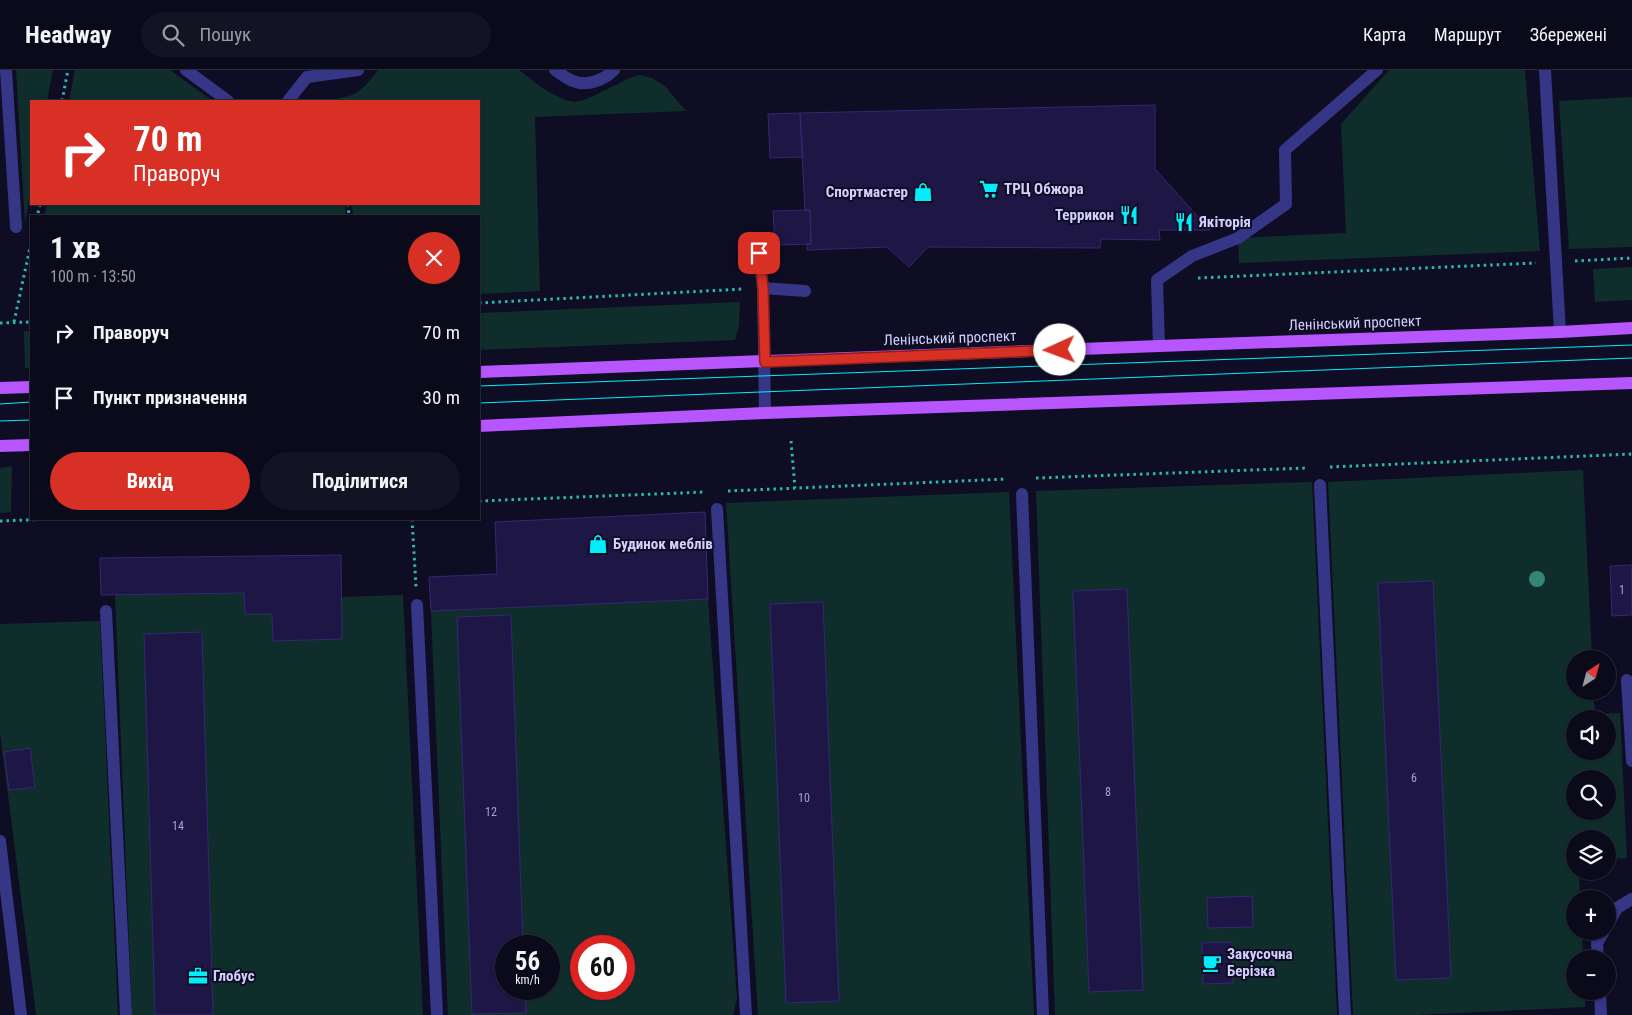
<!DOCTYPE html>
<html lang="uk">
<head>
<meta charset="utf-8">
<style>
	:root { --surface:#0b0a1b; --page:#141324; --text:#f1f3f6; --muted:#9a9aa3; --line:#2b2b3a; --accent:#d93025 }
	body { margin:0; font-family:"Roboto Condensed",sans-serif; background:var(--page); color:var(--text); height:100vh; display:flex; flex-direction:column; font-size:19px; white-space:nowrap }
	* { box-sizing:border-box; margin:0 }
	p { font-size:16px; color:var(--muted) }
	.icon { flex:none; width:28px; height:28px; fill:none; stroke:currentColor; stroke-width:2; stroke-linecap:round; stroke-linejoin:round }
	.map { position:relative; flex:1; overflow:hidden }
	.details { position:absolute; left:30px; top:145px; width:450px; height:305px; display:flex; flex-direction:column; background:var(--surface); border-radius:0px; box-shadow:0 1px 4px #0004,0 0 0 1px var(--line) }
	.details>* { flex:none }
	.top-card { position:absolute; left:30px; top:30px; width:450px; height:105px; border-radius:0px; box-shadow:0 1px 4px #0004,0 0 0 1px var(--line); background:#d93025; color:#fff; overflow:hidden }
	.needle { width:32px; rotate:36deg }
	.tools { position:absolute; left:1566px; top:580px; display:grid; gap:10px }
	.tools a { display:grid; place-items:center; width:50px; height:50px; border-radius:50%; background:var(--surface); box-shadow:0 1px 4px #0004,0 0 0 1px var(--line); font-size:25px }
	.speed { position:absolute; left:495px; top:865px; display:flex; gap:10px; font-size:25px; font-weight:700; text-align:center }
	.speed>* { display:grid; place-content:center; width:65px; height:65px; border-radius:50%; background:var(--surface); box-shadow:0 1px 4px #0004,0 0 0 1px var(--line); line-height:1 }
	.speed small { font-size:12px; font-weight:400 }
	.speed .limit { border:8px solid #d22; background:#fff; color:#111 }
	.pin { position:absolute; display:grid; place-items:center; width:42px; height:42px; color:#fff; margin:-21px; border-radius:10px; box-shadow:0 2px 8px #0006 }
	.me { position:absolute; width:55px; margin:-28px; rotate:268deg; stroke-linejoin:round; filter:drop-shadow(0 0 4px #0008) }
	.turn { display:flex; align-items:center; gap:18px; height:105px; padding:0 20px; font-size:22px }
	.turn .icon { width:65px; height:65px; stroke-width:2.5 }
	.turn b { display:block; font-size:35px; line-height:42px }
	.round { display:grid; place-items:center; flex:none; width:52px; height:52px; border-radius:26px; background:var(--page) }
	.head { display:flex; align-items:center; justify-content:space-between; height:85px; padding:0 20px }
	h1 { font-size:30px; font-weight:700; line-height:38px }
	.primary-button { display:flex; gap:10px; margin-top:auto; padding:10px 20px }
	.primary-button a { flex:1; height:58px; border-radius:30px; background:var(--accent); color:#fff; font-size:20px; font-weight:700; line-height:58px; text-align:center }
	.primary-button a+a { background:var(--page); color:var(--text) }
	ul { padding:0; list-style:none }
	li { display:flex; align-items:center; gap:15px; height:65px; padding:0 20px }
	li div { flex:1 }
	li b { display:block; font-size:19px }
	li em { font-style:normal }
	header { display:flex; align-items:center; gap:30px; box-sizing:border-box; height:70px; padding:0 25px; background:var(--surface); border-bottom:1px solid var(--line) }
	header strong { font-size:24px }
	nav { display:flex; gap:28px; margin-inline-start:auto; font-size:18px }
	.search { width:350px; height:45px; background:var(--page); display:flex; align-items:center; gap:12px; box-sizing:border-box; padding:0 18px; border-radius:28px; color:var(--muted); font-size:19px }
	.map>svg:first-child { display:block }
	.green { fill:#0f2e2b; fill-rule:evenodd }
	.building { fill:#1e1746; stroke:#332873 }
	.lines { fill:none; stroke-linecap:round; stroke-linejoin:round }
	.path { stroke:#27bbab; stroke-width:3; stroke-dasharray:2.5 4; stroke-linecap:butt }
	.minor { stroke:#353686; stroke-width:12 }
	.major { stroke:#b756ff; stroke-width:12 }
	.tram { stroke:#00eefa; stroke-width:1 }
	.tree { fill:#358476 }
	.route-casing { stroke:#8d1f18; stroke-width:12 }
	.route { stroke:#d93025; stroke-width:9 }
	.labels { text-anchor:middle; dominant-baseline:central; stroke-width:4; stroke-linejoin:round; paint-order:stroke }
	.number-label { font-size:12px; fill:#a5a1d1 }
	.poi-label { font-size:15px; font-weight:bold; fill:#d2cfff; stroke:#0f0d24; text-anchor:start }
	.street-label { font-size:15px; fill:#d2cfff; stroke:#0f0d24 }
</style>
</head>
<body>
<header>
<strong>Headway</strong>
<div class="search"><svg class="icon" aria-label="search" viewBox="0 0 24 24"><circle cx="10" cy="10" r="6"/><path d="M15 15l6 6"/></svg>Пошук</div>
<nav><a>Карта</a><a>Маршрут</a><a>Збережені</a></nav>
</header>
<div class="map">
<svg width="1632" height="945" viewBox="0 0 1632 945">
	<rect width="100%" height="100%" fill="#0f0d24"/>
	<path class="green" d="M16,0H53L47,31H31V118L25,154Z
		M75,0H170L213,31H69Z
		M378,0H519L545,20L565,30L575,32L587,29L630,8L640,5L652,8L665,16L686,41L535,47L540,221L479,224V146H353L352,134H479V31H339L338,28C359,26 366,16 378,0Z
		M1389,0H1525L1540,181L1239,193L1238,168L1346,163L1341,54Z
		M1632,27V177L1569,179L1559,31Z
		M47,134H345L346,146H44Z
		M1632,197V230L1595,232L1593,199Z
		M740,232L739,255L735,270L479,280V243Z
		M24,261H31V298H25Z
		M12,396L11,442L0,443V398Z
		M1583,400L1592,589H1575V621H1593L1595,644L1620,643L1627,788L1608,789V769H1575V801H1579L1580,829H1575V861H1582L1583,889H1575V921H1585V937L1417,945H1353L1328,412ZM1575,649H1608V681H1575ZM1575,709H1608V741H1575Z
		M1312,412L1337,945H1055L1036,421Z
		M1009,422L1034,945H758L726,433Z
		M244,523L245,544H272L273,571L342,569L341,527L403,525L423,945H132L115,525Z
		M708,529L737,928L733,945H448L431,541ZM506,876H549V919H506ZM581,876H624V919H581Z
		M100,551L118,945H36L0,662V554Z"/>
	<path class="building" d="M1155,35V99L1210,160H1159L1160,170L1101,169L1100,178L928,177L909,197L887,177L807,180V174H811L810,140H805L800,43Z
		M800,43L803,87L770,88L768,44Z
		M810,140L811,174L775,175L773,141Z
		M705,442L708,529L431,541L429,507L497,504L495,452Z
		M341,485L342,569L273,571L272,544H245L244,523L101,525L100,488Z
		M1632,495V545L1612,546L1610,496Z
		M1433,511L1451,908L1396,910L1378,513Z
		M1127,519L1143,920L1089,922L1073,521Z
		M823,532L839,931L786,933L770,534Z
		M511,545L523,876H506V919H525L526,943L472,944L457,547Z
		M202,562L213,945H155L144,564Z
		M30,678L35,717L9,720L4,682Z
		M1252,826L1253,857L1208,858L1207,828Z
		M1232,872L1233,913L1203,914L1202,873Z"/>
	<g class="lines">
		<path class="path" d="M62,31L68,0
			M348,134L349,146
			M38,143L40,134
			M1575,191L1632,188
			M1198,208L1536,193
			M479,233L743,219
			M14,252L31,173
			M0,253L31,252
			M791,371L795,418
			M1330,397L1632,384
			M1036,408L1307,398
			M728,421L1007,409
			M479,431L705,422
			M412,449L416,517
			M0,451L55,449"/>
		<path class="minor" d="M6,0L16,157
			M186,0L228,31
			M555,0C561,4 567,9 573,11C587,17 604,10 614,0
			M1545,0L1560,262
			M288,31L307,7L358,0
			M759,183L763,218L765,343
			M763,218L805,221
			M1159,276L1157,210L1192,186L1238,168L1286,134L1285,80L1377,0
			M1320,415L1345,945
			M1022,424L1043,945
			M717,439L746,945
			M417,535L437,945
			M106,541L126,945
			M1627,610L1632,691
			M0,771L21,945
			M1608,855L1617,838L1632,829
			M1598,889L1597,873L1604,861
			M1600,921L1601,945"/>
		<path class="major" d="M479,302L1159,276L1560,262L1632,258
			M0,318L31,317
			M479,356L765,343L1632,313
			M0,376L31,375"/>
		<path class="tram" d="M479,316L1632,275
			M479,333L1632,288
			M0,334L31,332
			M0,351L31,350"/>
	</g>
	<circle class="tree" cx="1537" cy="509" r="8"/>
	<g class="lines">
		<g class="route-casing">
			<path id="route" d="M759,183L763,218L765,292L1060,280"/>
		</g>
		<use href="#route" class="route"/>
	</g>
	<defs>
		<g id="supermarket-bare" transform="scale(1.5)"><path d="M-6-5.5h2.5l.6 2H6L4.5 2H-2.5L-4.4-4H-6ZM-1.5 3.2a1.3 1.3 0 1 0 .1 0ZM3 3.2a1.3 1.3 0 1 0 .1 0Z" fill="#00eefa" stroke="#0f0d24" stroke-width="2.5" paint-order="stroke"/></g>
		<g id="shop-bare" transform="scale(1.5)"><path d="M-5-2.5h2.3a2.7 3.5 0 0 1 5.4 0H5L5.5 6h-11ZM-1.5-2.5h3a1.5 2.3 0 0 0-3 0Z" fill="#00eefa" stroke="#0f0d24" stroke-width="2.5" paint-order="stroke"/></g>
		<g id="restaurant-bare" transform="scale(1.5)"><path d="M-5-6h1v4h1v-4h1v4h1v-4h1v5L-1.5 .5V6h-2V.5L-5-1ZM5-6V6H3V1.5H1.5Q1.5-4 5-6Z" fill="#00eefa" stroke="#0f0d24" stroke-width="2.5" paint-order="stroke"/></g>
		<g id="cafe-bare" transform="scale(1.5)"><path d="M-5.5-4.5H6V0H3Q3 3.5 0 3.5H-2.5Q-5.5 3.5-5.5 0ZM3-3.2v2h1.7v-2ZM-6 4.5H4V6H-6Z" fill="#00eefa" stroke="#0f0d24" stroke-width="2.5" paint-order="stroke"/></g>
		<g id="office-bare" transform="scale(1.5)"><path d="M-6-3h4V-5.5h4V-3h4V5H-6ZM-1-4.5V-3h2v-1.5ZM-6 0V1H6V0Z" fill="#00eefa" stroke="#0f0d24" stroke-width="2.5" paint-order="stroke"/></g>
	</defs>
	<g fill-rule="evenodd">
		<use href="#supermarket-bare" x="989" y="119"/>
		<use href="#shop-bare" x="923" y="122"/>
		<use href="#restaurant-bare" x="1129" y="145"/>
		<use href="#restaurant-bare" x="1184" y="152"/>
		<use href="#shop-bare" x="598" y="474"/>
		<use href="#cafe-bare" x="1212" y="893"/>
		<use href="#office-bare" x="198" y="906"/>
	</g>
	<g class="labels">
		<g class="number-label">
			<text x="1622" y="520">1</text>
			<text x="1414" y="708">6</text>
			<text x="1108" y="722">8</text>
			<text x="804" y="728">10</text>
			<text x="491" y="742">12</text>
			<text x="178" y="756">14</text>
		</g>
		<g class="poi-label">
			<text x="1004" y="119">ТРЦ Обжора</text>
			<text x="908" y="122" text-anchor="end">Спортмастер</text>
			<text x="1114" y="145" text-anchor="end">Террикон</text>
			<text x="1199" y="152">Якіторія</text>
			<text x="613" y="474">Будинок меблів</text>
			<text x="1227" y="884">Закусочна<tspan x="1227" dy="17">Берізка</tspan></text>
			<text x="213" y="906">Глобус</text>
		</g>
		<g class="street-label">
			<text transform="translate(1355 253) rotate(-2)">Ленінський проспект</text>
			<text transform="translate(950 268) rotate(-2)">Ленінський проспект</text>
		</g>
	</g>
</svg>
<div class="tools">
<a><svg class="needle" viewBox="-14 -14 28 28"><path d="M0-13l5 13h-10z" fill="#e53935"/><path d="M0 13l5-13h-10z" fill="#9a9aa3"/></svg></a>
<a><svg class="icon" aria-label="sound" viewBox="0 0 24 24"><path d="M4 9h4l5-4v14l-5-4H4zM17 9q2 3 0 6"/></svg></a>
<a><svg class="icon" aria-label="search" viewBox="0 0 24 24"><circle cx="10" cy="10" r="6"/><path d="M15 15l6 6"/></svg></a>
<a><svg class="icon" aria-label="layers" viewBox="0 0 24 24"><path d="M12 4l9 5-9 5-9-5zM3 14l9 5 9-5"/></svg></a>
<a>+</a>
<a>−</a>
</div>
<div class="speed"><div>56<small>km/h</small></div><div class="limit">60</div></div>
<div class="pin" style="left:759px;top:183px;background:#d93025"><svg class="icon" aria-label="arrive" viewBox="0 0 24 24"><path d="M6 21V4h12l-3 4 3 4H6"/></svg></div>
<svg class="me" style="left:1060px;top:280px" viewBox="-20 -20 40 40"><circle r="19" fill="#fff"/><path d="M0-13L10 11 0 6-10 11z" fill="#d93025"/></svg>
<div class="top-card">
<div class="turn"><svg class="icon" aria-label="right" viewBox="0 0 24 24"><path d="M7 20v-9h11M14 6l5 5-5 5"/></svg><div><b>70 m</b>Праворуч</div></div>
</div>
<section class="details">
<div class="head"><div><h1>1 хв</h1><p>100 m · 13:50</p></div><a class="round" style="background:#d93025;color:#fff"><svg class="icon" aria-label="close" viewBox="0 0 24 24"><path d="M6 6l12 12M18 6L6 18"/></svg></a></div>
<ul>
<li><svg class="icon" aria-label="right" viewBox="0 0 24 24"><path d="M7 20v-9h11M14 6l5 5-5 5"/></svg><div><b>Праворуч</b></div><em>70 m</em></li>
<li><svg class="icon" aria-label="arrive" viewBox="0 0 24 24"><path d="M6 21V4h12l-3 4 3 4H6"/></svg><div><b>Пункт призначення</b></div><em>30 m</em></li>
</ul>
<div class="primary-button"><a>Вихід</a><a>Поділитися</a></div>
</section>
</div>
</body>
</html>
